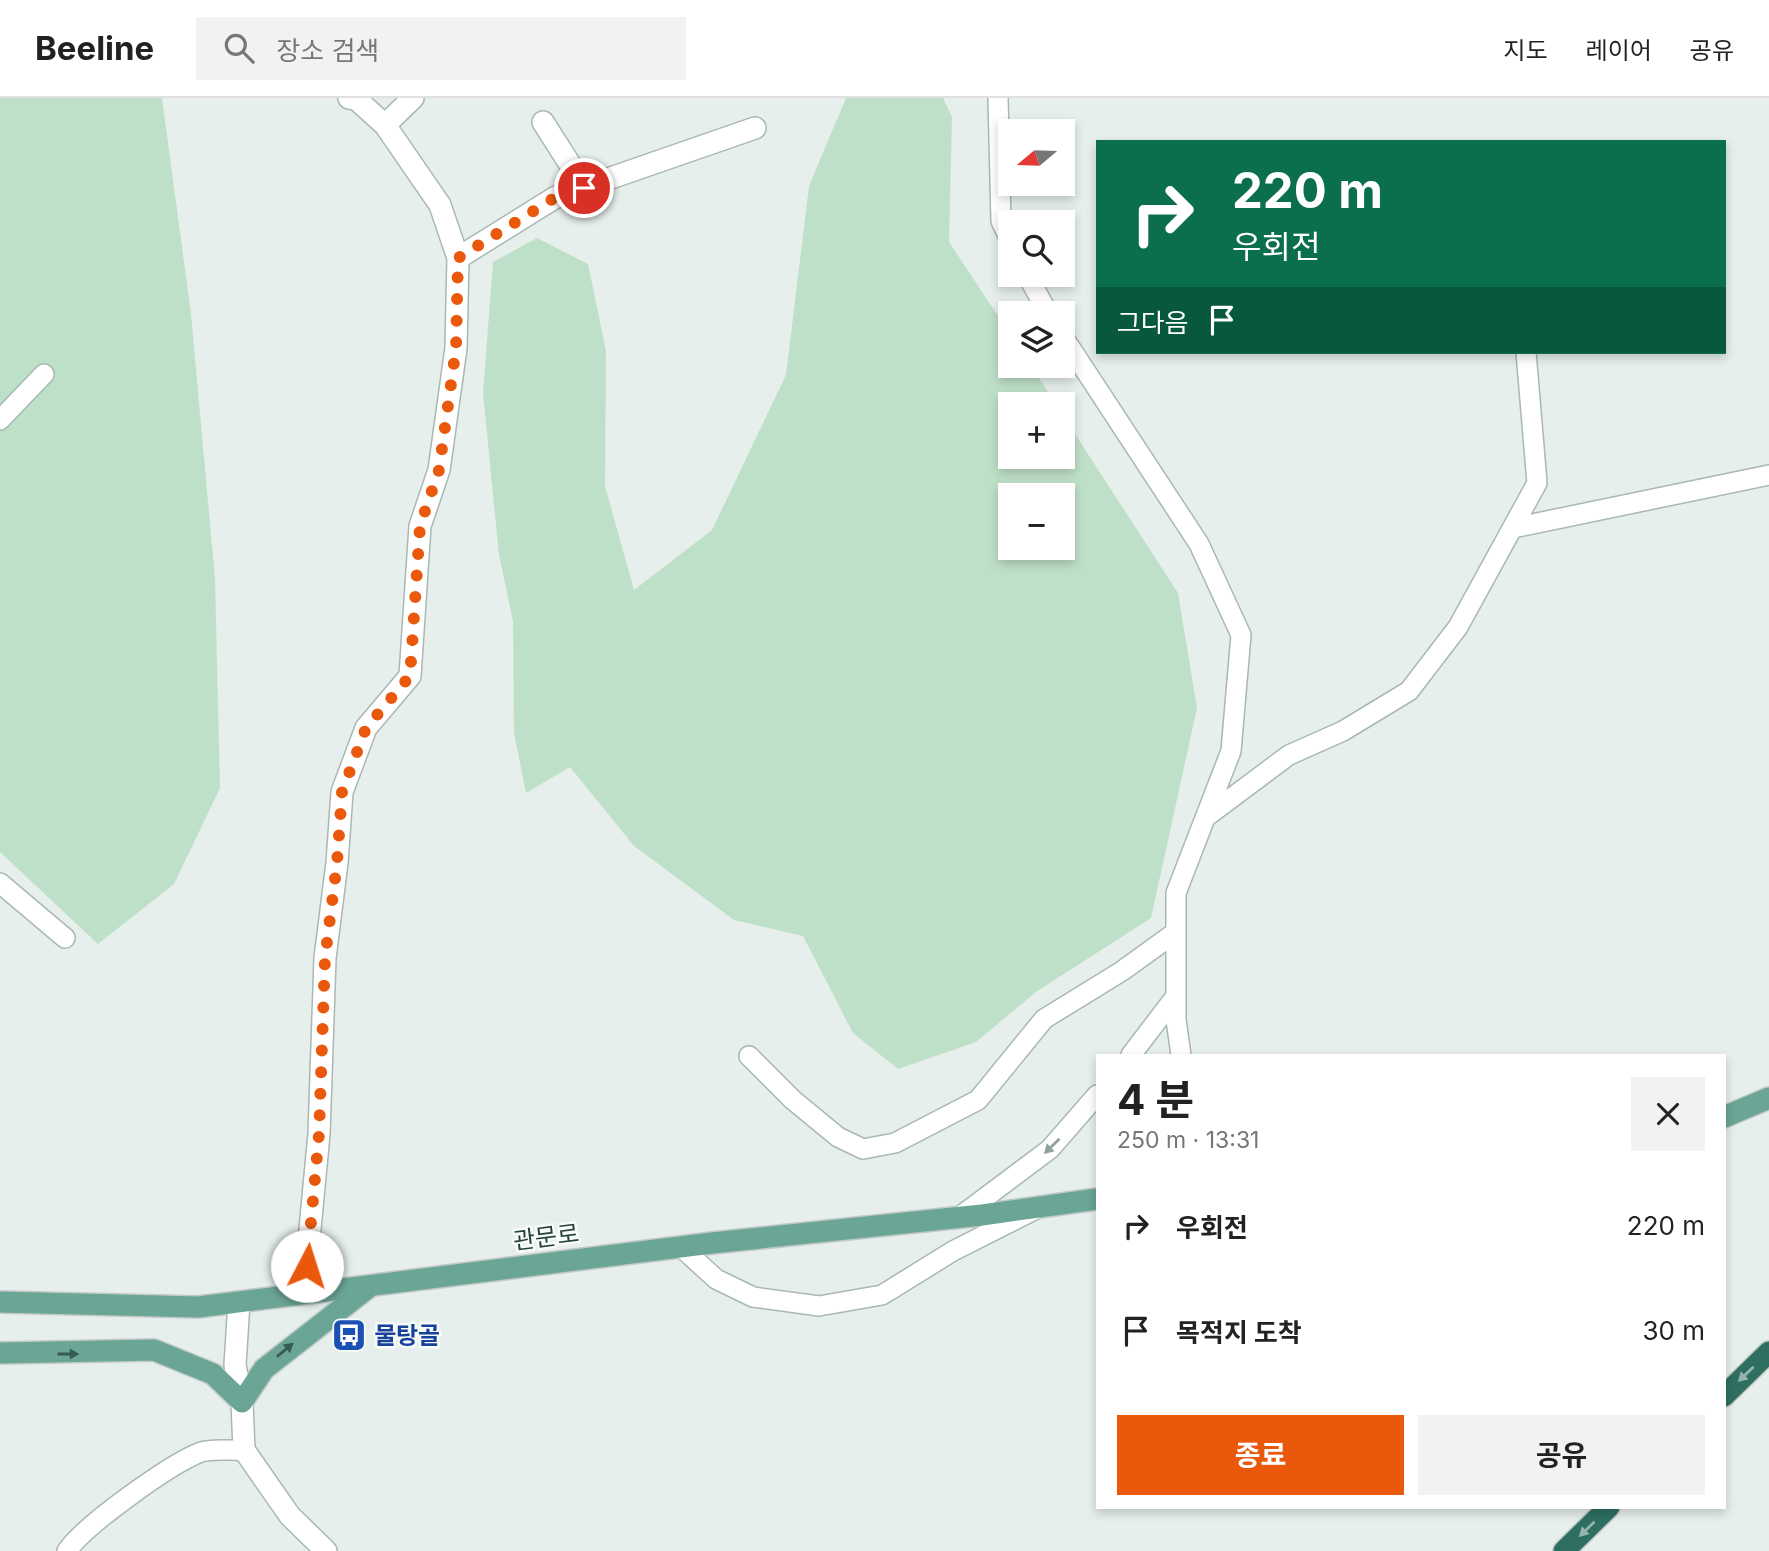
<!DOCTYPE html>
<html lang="ko">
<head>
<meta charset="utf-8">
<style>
	:root { --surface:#fff; --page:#f2f2f2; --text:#222; --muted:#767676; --line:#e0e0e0; --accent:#ea580c }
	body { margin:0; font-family:Inter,"Noto Sans KR",sans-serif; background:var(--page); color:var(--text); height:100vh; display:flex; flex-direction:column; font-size:26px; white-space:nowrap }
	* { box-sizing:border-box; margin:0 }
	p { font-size:23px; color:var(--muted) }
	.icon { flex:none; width:38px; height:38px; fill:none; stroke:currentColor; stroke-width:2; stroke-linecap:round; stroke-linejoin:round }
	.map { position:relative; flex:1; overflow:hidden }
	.drawer { position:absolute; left:1096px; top:956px; width:630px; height:455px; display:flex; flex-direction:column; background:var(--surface); border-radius:0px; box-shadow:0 4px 10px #0003 }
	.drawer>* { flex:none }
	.top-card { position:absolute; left:1096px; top:42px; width:630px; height:214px; border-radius:0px; box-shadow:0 4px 10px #0003; background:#0b6e4f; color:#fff; overflow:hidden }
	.needle { width:46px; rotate:251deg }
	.controls { position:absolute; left:998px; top:21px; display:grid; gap:14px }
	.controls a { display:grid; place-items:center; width:77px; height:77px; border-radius:0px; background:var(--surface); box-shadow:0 4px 10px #0003; font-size:35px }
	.pin { position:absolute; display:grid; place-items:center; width:60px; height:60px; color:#fff; margin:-30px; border:4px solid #fff; border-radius:50%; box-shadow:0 2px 7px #0007 }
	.me { position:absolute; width:77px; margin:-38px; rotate:5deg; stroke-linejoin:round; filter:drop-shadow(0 0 5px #0008) }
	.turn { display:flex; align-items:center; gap:24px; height:147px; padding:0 21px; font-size:32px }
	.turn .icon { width:91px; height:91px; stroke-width:2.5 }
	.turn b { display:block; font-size:49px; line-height:60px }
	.then { display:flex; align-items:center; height:66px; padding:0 21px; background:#0003; gap:14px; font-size:26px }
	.round { display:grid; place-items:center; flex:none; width:74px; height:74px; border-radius:0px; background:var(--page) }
	.overview { display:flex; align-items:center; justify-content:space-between; height:119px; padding:0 21px }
	h1 { font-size:42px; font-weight:700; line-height:52px }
	.primary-button { display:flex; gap:14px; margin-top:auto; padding:14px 21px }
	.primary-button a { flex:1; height:80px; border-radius:0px; background:var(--accent); color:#fff; font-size:28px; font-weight:700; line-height:80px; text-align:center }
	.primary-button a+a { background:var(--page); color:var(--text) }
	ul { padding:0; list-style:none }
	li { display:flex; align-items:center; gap:21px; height:105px; padding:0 21px }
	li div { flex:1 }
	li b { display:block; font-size:26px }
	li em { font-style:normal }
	header { display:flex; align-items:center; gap:42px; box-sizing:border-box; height:98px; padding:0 35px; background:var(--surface); border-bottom:2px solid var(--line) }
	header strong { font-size:33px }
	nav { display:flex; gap:38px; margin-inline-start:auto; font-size:24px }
	.search { width:490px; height:63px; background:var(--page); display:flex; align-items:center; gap:18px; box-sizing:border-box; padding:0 24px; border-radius:0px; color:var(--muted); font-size:26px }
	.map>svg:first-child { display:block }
	.green { fill:#bfe0c8; fill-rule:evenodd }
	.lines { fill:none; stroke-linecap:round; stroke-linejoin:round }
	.service-casing { stroke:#a8b8b2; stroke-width:22 }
	.minor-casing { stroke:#a8b8b2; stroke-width:24 }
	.tertiary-casing { stroke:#a8b8b2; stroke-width:24 }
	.primary-casing { stroke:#c2cac8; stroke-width:24 }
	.motorway-casing { stroke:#c2cac8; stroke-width:24 }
	.service { stroke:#fff; stroke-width:19 }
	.minor { stroke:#fff; stroke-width:21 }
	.tertiary { stroke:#fff; stroke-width:21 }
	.primary { stroke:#6aa596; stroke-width:21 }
	.motorway { stroke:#2f6f62; stroke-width:21 }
	.oneway { fill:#92a09c }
	.oneway2 { fill:#365b51 }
	.oneway3 { fill:#93b5ae }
	.route { stroke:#ea580c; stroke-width:12; stroke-dasharray:0 21.6 }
	.labels { text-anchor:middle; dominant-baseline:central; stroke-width:5; stroke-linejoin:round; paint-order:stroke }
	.street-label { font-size:24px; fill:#24423a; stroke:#f7fbf9 }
	.transit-label { font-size:24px; font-weight:bold; fill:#164399; stroke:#f7fbf9; text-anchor:start }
</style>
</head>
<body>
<header>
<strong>Beeline</strong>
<div class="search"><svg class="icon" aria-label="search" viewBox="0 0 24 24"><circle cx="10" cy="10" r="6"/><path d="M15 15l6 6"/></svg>장소 검색</div>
<nav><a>지도</a><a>레이어</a><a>공유</a></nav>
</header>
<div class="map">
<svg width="1769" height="1453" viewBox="0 0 1769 1453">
	<rect width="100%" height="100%" fill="#e6efeb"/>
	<path class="green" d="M0,0H162L191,216L215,481L220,690L174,786L98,846L0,754Z
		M846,0H943L952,19L949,144L1010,236V268H1031L1056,306H1010V359H1062V316L1178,495L1197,610L1151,820L1036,894L976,944L898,971L853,935L803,838L734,822L634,748L570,669L526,695L514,635L513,523L499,457L483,295L493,164L537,140L588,166L606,253L605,388L634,492L712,432L786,277L809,88ZM1010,397H1062V450H1010Z"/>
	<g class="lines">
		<g class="service-casing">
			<path id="service" d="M998,0L1001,123L1010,142
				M1027,177L1048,215
				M1062,237L1199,446L1241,537L1231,653L1176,795V922L1181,957
				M0,322L44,276
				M1513,430L1769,377
				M1206,719L1289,657L1343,633L1409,593L1458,529L1537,385L1526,254
				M0,785L65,840
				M1131,957L1176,898
				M749,958L793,1002L838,1039L863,1051L895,1045L978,1002L1044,921L1122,873L1176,834
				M958,1120L1050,1051L1097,997
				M681,1149L716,1181L753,1199L819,1208L882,1197L953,1153L1034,1112
				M67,1453C85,1427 170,1366 201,1354C213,1350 231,1353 244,1352"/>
		</g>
		<g class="minor-casing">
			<path id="minor" d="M543,24L585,90
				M385,27L413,0
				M458,160L556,99L755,30
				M304,1194L319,1036L325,860L337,765L342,694L366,630L410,578L420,428L439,372L456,250L458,160L440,107L385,27L356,1L349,0
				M239,1204L235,1267L242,1304L244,1352"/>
		</g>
		<g class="tertiary-casing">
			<path id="tertiary" d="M244,1352L290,1418L326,1453"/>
		</g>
		<g class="primary-casing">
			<path id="primary" d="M1724,1019L1769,1000
				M0,1204L198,1209L712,1145L982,1117L1097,1101
				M0,1255L154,1252L213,1276L242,1304L264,1271L369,1189"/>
		</g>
		<g class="motorway-casing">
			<path id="motorway" d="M1724,1298L1769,1254
				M1564,1453L1609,1409"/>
		</g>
		<use href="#service" class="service"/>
		<use href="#minor" class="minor"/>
		<use href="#tertiary" class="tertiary"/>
		<use href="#primary" class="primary"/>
		<use href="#motorway" class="motorway"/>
	</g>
	<defs><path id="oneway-solid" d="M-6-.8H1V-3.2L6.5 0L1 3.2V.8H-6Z" transform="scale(1.75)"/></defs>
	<use class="oneway" href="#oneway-solid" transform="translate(1052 1048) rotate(136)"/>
	<g class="oneway2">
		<use href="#oneway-solid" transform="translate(285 1252) rotate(-40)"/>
		<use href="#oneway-solid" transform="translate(68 1256)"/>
	</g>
	<g class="oneway3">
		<use href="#oneway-solid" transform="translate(1746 1276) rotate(136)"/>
		<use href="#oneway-solid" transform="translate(1587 1431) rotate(136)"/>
	</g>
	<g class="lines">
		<path class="route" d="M307,1168L319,1036L325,860L337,765L342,694L366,630L410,578L420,428L439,372L456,250L458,160L556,99L584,90"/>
	</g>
	<defs>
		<g id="bus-square" transform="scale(1.75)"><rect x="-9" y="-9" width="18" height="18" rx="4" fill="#1a4fb4" stroke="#f7fbf9"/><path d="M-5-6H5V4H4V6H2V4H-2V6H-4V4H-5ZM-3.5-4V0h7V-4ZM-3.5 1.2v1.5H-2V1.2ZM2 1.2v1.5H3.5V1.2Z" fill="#fff"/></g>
	</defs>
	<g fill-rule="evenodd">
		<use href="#bus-square" x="349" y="1237"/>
	</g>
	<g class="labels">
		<g class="street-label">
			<text transform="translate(546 1139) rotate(-7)">관문로</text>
		</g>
		<g class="transit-label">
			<text x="374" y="1237">물탕골</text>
		</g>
	</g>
</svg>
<div class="controls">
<a><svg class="needle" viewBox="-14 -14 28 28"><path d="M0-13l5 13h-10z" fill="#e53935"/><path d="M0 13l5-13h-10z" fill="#767676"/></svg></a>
<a><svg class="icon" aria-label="search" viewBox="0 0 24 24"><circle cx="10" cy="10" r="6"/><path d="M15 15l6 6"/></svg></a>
<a><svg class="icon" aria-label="layers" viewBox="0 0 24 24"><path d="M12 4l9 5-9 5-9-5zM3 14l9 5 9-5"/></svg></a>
<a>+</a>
<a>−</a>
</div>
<div class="pin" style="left:584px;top:90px;background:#d93025"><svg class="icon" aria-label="arrive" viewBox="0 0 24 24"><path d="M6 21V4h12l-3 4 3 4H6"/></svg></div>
<svg class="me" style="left:307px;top:1168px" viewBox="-20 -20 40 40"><circle r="19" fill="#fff"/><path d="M0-13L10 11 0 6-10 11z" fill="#ea580c"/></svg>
<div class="top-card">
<div class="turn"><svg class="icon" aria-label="right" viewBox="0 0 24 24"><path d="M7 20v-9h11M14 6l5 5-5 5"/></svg><div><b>220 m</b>우회전</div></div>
<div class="then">그다음<svg class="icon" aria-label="arrive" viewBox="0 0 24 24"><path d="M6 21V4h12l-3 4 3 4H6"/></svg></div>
</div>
<section class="drawer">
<div class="overview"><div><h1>4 분</h1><p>250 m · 13:31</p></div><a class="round"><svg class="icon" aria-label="close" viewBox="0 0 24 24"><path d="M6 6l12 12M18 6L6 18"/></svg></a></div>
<ul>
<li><svg class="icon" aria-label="right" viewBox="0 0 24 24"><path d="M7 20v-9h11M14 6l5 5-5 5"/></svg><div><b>우회전</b></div><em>220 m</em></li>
<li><svg class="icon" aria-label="arrive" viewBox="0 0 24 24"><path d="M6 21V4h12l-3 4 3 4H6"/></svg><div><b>목적지 도착</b></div><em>30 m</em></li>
</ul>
<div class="primary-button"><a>종료</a><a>공유</a></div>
</section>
</div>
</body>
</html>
